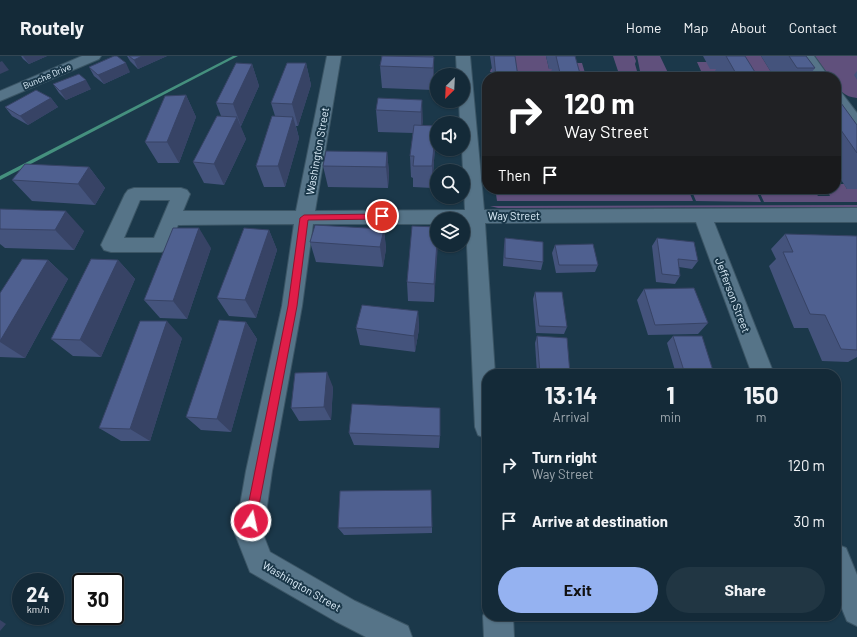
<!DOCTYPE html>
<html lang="en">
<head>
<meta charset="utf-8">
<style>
	:root { --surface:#142a38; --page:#213643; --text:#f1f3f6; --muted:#9da7ae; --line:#334653; --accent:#95b2f1 }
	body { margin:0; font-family:Barlow,sans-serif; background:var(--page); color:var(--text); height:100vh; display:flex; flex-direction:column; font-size:15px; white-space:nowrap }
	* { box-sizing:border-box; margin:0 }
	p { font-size:13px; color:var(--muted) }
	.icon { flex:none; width:22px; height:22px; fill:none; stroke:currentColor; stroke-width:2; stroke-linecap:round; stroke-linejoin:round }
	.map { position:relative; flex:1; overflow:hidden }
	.panel { position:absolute; left:482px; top:313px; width:359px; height:252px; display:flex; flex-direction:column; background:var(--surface); border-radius:16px; box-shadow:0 1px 3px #0004,0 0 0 1px var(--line) }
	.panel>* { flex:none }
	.banner { position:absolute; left:482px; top:16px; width:359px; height:122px; border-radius:16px; box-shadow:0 1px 3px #0004,0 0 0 1px var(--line); background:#202124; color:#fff; overflow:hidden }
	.needle { width:26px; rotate:204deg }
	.fabs { position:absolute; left:430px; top:12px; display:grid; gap:8px }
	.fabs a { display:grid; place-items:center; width:40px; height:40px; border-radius:50%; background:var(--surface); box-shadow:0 1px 3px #0004,0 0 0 1px var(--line); font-size:20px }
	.speed { position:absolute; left:12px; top:517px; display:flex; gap:8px; font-size:20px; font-weight:700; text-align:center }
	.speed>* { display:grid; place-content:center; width:52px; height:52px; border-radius:50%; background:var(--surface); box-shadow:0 1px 3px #0004,0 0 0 1px var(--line); line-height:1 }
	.speed small { font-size:10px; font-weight:400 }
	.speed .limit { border:2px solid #111; border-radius:6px; background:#fff; color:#111 }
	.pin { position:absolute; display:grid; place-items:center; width:34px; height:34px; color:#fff; margin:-17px; border:2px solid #fff; border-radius:50%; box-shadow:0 1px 4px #0007 }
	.me { position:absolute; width:44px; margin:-22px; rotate:10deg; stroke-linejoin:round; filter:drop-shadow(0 0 3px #0008) }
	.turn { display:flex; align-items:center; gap:14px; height:84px; padding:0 16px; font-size:18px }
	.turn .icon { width:52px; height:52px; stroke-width:2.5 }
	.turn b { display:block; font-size:28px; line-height:34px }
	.then { display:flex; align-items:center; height:38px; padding:0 16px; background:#0003; gap:8px; font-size:15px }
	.eta { display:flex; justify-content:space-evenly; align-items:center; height:68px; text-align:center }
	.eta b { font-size:24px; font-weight:700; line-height:28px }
	.button { display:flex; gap:8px; margin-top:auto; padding:8px 16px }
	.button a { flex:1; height:46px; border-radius:24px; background:var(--accent); color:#111; font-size:16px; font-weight:700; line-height:46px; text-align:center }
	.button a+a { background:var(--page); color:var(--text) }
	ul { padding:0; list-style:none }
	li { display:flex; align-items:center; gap:12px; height:56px; padding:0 16px }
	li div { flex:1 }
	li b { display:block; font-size:15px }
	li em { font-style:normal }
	header { display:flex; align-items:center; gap:24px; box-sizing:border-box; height:56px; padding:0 20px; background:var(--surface); border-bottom:1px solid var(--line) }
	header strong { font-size:19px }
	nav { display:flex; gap:22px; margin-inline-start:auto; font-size:14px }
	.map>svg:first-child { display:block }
	.green { fill:#60507c }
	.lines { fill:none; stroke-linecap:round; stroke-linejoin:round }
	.stream { fill:#45907e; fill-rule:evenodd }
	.minor-casing { stroke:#3b5565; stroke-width:2 }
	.minor { fill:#567488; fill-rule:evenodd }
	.wall { fill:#44537c }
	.shaded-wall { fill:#374365 }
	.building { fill:#4f6090; stroke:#374365 }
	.route { fill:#e11d48; stroke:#92132f }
	.labels { text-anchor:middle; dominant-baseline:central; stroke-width:4; stroke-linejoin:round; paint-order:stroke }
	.far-street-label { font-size:9px; fill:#dff0fc; stroke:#1b384a }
	.street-label { font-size:11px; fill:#dff0fc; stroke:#1b384a }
</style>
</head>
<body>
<header>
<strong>Routely</strong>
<nav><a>Home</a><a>Map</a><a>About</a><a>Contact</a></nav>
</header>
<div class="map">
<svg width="857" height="581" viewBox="0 0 857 581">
	<rect width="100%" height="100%" fill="#1b384a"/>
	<path class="green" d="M508,0H546L549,13L565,7H582L585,17L490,16L491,13Z
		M613,0H634L636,5L635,8L637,15H640L637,0H660L670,21H620Z
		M721,0H761L774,21H743L738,18L701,15L697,6H706Z
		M815,0H857V42C845,41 836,34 836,21H830Z
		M836,128H844L847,133H857V146H764L758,133H813L818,140H830L826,133H836Z
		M500,133H688L693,145H497L496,138Z
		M691,133H755L761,146L696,145Z
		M857,149V151L498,152L490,150Z"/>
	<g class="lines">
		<path class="stream" d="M233,0H238L0,124V120Z"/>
		<g class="minor-casing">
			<path id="minor" d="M82,0H101L99,3L0,45V35Z
				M327,0H341L315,155L465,154L462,93H463V67H460L459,45H463V19H457L456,0H470L484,154L857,152V166H714L774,318H752L696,166L485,167L495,318H487V383L478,379L475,371L466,167H463V163H437V168H313L302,250L272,415L263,478L270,496L355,545L408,570L412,581H366L335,565L250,516L235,478L246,415L282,250L294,168L178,169L168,194L161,196H111L104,194L101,189L125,138L128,134L134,132H181L187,134L190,138L183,155H296ZM140,144H170L154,182H124Z
				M800,0H814L829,21H815Z
				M836,34L841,36L857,57V73L851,72L836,50Z
				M836,488L846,492L857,519V570L847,565L836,538Z
				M487,551V560H513L514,581H484L483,560Z"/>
		</g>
		<use href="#minor" class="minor"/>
	</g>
	<path class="wall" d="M21,0H47L29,8L23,3Z
		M127,0H167L138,13L130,5Z
		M382,0H433L434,23L433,34L382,32L380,10Z
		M490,0H515L518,21H491L492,13Z
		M546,0H575L581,21H551L550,19L552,13H549Z
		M703,0H745L758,21H714L713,19L716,13H710Z
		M761,0H806L815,12L808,21H774Z
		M306,7L311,29L298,70H296L299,82L285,131H264L256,110L275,60L271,47Z
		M252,8L259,30L241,70H240L246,83L224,129L204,127L193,106L221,60L216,47Z
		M89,11L130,16L104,28L94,20Z
		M857,15V24L854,19Z
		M53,28L91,33L66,44L59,37Z
		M186,39L196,61L179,107H158L145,86Z
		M51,42L58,51L28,69L12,60L5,51Z
		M422,44V69L436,70L435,91L432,132L413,131V122L411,121L410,100L413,77L378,76L376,54Z
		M836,47L857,69V133H847L836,116Z
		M387,96L389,117L388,132L328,131L323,110Z
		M89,111L105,132L95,149L32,145L12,124Z
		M508,133H529V134H508Z
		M580,133H600V134H580Z
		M775,133H796V134H775Z
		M0,153L84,175L74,194L5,192L0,188Z
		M384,173L386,193L383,211L316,206L310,186Z
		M269,174L277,194L256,262L229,260L217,242Z
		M785,178L857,180V301L848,306L822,305L808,272H794L769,210L776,203L771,193Z
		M505,182L543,206L541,214L503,210L504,190Z
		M657,182L698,205L692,213L679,211L680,220L675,228L656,226L652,190Z
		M437,189H438L437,191L434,246L408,245L407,226Z
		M555,189L598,209L595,216L556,217L552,197Z
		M211,192L187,263L160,262L144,244Z
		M48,204L68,223L25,302L0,301V237Z
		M118,204L135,223L101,301L73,300L51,283Z
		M644,233L708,267L698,278L648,279L637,244Z
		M535,236L567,271L564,278L536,277L533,243Z
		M418,255L419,273L415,296L360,289L356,272Z
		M246,266L257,283L231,376L201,374L186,361Z
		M537,280L570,318H537L535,287Z
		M673,280L714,318H676L667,287Z
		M182,282L150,385H121L99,372Z
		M333,331L331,364L299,365L291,352Z
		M349,377L440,380L439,392L354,389Z
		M432,471V477L344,479L338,472Z"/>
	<path class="shaded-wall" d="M23,0H47L29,8Z
		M142,0H167L138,13L134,4Z
		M434,1V23L433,34V12Z
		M2,5L9,14L0,18V6Z
		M126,7L130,16L104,28L98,19Z
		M306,7L311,29L298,70L292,48Z
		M252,8L259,30L241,70L233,48Z
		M86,24L91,33L66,44L60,35Z
		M186,39L196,61L179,107L167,86Z
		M51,42L58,51L28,69L20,60Z
		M422,44L423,66L421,78V56Z
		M237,61L246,83L224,129L214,108Z
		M293,61L299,82L285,131L278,110Z
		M436,70L435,91L432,132V110Z
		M387,96L389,117L388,132L386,111Z
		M89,111L105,132L95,149L78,128Z
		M66,155L84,175L74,194L55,174Z
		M199,172L211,192L187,263L173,245Z
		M384,173L386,193L383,211L380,191Z
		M269,174L277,194L256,262L245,244Z
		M437,189H438L434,246V228Z
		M48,204L68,223L25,302L0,286V285Z
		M118,204L135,223L101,301L80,284Z
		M418,255L419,273L415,296L414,280Z
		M167,265L182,282L150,385L130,373Z
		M246,266L257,283L231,376L217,363Z
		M327,316L333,331L331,364L324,351Z
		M0,564L6,568L0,575Z"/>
	<path class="building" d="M114,0H117L126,7L98,19L89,11Z
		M129,0H142L134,4Z
		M382,0L434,1L433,12L380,10Z
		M494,0H515L518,21H496Z
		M556,0H575L581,21H561Z
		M726,0H745L758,21H738Z
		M789,0H806L815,12H797Z
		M236,7L252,8L233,48L216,47Z
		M287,7H306L292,48L271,47Z
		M79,18L86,24L60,35L53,28Z
		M36,34L51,42L20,60L5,51Z
		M186,39L167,86H145L165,40Z
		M378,42L422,44L421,56L376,54Z
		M836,47H841L857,69V97L836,67Z
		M217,60L237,61L214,108L193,106Z
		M272,60L293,61L278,110H256Z
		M414,69L436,70L432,110H413L414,100H410Z
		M326,95L387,96L386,111L323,110Z
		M25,108L89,111L78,128L12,124Z
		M0,153L66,155L55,174L0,173Z
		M315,169L384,173L380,191L310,186Z
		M412,170L437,171V186L434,228L407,226Z
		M173,172H199L173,245L144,244Z
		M244,172L269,174L245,244L217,242Z
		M785,178L857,180V294L841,293L825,259L810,258L783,196H793Z
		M505,182L543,186V206L505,202Z
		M657,182L694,186L698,205L678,203L680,220L662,218Z
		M593,188L598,209H559L555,189Z
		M22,203L48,204L0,285V237Z
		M91,203L118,204L80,284L51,283Z
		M694,232L708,267L655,269L644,233Z
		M535,236H562L567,271L539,270Z
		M362,249L418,255L414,280L356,272Z
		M219,264L246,266L217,363L186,361Z
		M140,265H167L130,373L99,372Z
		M537,280L567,282L570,318H540Z
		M673,280H702L714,318H685Z
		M327,316L324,351L291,352L295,317Z
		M352,348L440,352V380L349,377Z
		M431,434L432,471L338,472L340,435Z"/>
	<path class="route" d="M382,158L386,160L382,163L308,164L297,250L256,465L255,469L251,471L247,469L245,465L288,250L300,162L304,159Z"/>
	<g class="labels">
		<g class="far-street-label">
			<text transform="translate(47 20) rotate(-23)">Bunche Drive</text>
		</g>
		<g class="street-label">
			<text transform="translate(317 95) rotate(-80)">Washington Street</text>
			<text x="514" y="159">Way Street</text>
			<text transform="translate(733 239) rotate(69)">Jefferson Street</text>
			<text transform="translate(302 530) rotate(30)">Washington Street</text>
		</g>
	</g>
</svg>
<div class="fabs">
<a><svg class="needle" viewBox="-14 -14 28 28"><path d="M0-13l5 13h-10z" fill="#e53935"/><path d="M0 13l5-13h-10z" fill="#9da7ae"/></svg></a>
<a><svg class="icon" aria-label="sound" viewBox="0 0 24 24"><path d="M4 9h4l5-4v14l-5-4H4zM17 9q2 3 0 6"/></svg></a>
<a><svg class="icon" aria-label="search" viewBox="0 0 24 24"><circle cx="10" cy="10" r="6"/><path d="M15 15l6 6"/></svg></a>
<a><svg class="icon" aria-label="layers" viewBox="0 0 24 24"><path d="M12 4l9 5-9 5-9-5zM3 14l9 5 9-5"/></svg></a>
</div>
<div class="speed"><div>24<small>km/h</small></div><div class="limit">30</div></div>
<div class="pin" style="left:382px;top:160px;background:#d93025"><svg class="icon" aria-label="arrive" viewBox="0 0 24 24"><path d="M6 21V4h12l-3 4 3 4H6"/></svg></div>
<svg class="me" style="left:251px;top:465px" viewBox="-20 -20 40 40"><circle r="17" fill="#e11d48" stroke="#fff" stroke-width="3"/><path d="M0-11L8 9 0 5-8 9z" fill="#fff"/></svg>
<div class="banner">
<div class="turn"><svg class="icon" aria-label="right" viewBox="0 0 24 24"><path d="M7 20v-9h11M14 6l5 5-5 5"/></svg><div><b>120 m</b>Way Street</div></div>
<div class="then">Then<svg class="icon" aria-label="arrive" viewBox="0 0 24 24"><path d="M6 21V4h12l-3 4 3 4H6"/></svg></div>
</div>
<section class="panel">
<div class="eta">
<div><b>13:14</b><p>Arrival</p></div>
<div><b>1</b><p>min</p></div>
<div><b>150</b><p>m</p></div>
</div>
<ul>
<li><svg class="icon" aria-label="right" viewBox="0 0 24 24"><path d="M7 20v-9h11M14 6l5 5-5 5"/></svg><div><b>Turn right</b><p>Way Street</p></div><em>120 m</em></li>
<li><svg class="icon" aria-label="arrive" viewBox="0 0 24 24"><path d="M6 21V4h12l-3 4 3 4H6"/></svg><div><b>Arrive at destination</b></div><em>30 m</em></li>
</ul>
<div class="button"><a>Exit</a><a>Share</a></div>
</section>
</div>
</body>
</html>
